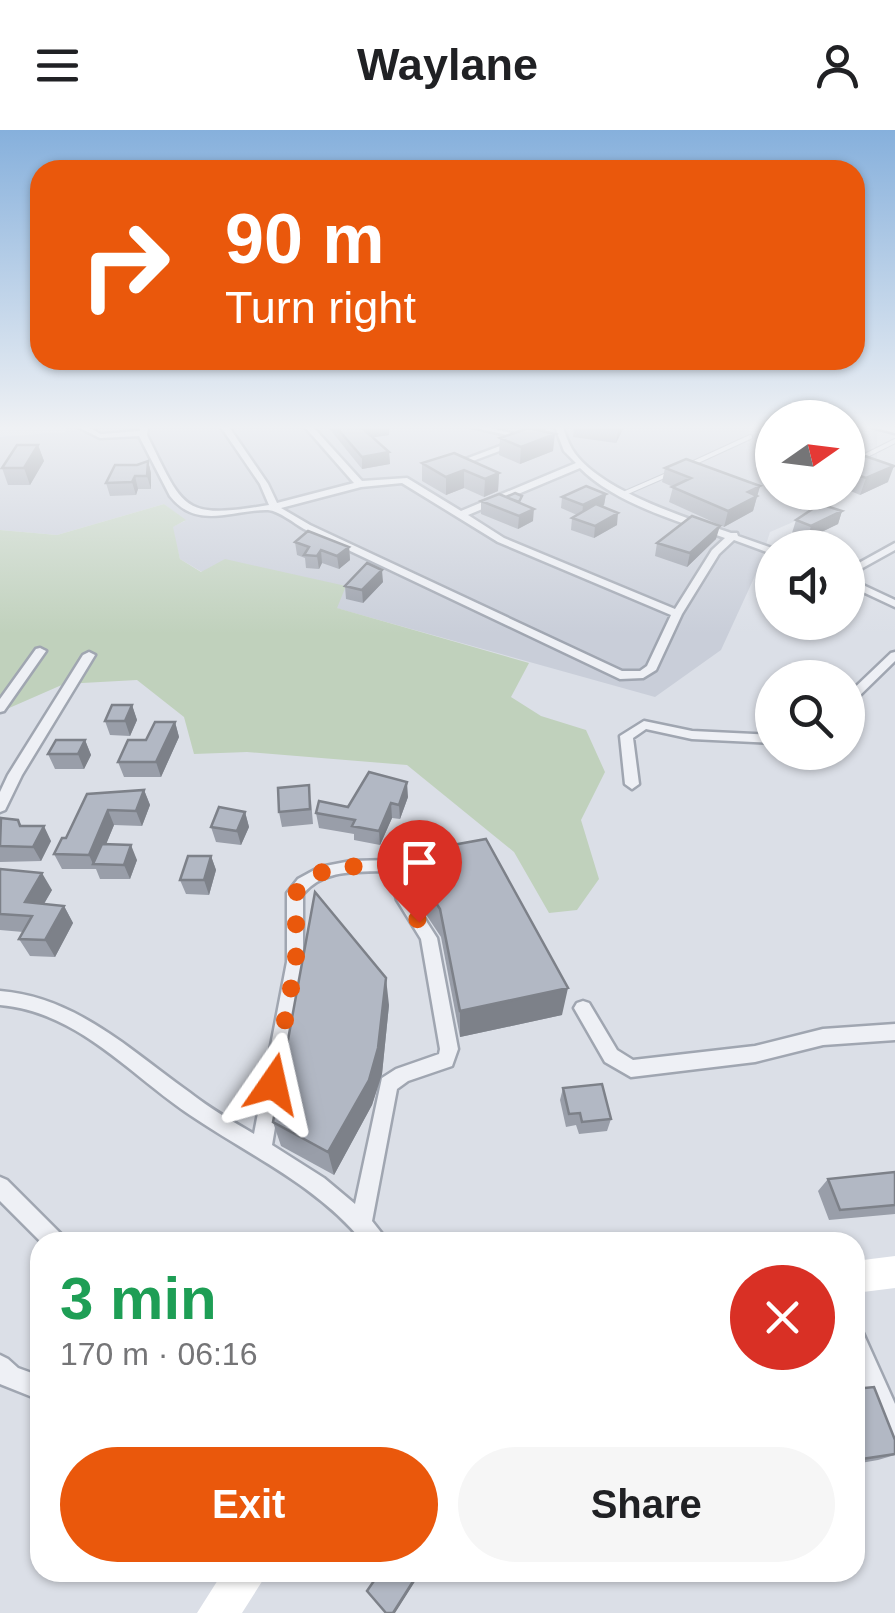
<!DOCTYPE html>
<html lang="en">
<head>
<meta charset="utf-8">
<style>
	:root { --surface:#fff; --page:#f6f6f6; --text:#202124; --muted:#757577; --accent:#ea580c }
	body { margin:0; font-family:Helvetica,sans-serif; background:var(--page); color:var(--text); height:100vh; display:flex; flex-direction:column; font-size:38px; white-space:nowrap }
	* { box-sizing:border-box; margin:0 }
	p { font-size:32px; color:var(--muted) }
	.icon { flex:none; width:55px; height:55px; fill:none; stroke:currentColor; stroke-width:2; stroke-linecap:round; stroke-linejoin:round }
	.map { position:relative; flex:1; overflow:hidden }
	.drawer { position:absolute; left:30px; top:1102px; width:835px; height:350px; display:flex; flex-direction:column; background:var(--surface); border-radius:30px; box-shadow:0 2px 8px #0004 }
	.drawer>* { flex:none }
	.hud { position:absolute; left:30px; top:30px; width:835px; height:210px; border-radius:30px; box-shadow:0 2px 8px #0004; background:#ea580c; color:#fff; overflow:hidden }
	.needle { width:65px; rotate:76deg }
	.fabs { position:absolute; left:755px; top:270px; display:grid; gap:20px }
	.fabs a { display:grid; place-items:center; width:110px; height:110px; border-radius:50%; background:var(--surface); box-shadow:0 2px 8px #0004; font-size:50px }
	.pin { position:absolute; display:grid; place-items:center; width:85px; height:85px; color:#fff; margin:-102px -42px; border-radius:50% 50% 50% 0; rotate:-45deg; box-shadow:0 0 10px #0007 }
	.pin .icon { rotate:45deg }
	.me { position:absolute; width:110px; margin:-55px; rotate:11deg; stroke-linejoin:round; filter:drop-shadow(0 0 8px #0008) }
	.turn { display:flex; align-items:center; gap:35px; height:210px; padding:0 30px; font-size:45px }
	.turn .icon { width:130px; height:130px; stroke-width:2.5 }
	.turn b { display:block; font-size:70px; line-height:85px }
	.round { display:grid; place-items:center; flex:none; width:105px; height:105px; border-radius:52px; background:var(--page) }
	.head { display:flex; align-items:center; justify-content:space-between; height:170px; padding:0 30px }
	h1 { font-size:60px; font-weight:600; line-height:75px; color:#1e9e55 }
	.button { display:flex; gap:20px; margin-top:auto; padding:20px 30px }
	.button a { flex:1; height:115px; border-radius:60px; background:var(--accent); color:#fff; font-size:40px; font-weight:600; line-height:115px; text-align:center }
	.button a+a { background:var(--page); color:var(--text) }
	header { display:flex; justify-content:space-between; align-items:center; height:130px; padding:0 30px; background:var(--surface); font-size:45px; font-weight:600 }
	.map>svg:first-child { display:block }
	.built { fill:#c9ced9 }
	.green { fill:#c0d1bc }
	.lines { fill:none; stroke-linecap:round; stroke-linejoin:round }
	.lane-casing { stroke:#a0a6b1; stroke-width:6 }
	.street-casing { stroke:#a0a6b1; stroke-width:5 }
	.highway-casing { stroke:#828c9e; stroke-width:5 }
	.lane { stroke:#eef0f5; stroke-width:4 }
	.street { fill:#eef0f5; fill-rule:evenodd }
	.secondary { fill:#fff; fill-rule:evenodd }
	.highway { fill:#fff; fill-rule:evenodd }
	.wall { fill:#999ea9 }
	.shaded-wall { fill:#7d8189 }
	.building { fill:#b2b8c4; stroke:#7d8189; stroke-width:2.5 }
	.route { stroke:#ea580c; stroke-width:18; stroke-dasharray:0 32.4 }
</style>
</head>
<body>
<header><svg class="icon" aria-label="menu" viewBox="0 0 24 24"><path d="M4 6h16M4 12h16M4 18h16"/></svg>Waylane<svg class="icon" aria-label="person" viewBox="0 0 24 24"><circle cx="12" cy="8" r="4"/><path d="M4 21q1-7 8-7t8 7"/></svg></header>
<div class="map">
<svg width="895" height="1483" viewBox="0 0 895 1483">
	<rect width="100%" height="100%" fill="#dbdfe7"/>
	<path class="built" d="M66,297H772V362L811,363L807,386L770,402L759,437L721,520L655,567L336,478L345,457L202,442L180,429L172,397L185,391L164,374L57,405L0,400V307L65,302Z
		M848,297H877V328L848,339Z"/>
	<path class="green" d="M164,374L186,390L173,397L180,429L201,442L225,429L346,456L337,478L529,533L511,567L541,586L586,600L605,642L581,690L599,749L577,780L549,783L514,722L407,635L247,622L194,624L184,587L137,550L64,554L0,582V400L57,405Z"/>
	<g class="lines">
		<g class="lane-casing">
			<path id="lane" d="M859,329L895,311
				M687,336L750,307
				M623,364L669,344"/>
		</g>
		<g class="street-casing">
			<path id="street" d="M78,297H87L101,304L140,301V297H148L147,305C184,379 181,390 269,375L260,354L221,297H229L268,354L277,373L354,353L305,297H313L362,351L407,348L461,381L576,333L564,321L555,297H563C565,304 568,312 572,319C597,360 686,388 731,403H737L738,406L772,418V424L734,410L719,424L682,484L656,540L643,548L620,549L304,399C294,393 279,381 268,380C234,379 197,401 170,366L139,306L100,308ZM580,338C614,373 680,392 725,408L712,420L675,479L504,408L468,385ZM402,353L498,412L671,485L647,536L640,541H622L310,395L281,378L361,357Z
				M472,297H485L532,308L528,310Z
				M516,310L523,312L454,338L447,336Z
				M895,413V420L848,446V439Z
				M848,448L895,470V477L848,455Z
				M40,518L46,521L4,581L0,582V569L36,519Z
				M89,522L95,525L22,645L5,680L0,682V662L8,645L83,525Z
				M895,522V531L852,573L848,574V564L891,523Z
				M644,591L692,601L772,605V613L692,609L646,599L633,608L639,654L632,659L625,654L620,606Z
				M390,730L402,737L412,769L437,808L458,919L452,936L408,951L397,959L372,1091L383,1105L386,1112H363C318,1056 249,1025 190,985C129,944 78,882 0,875V861C76,867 130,920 189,962C209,978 232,991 254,1004L287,832V763L298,749L320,737L351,731ZM387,741L390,744L397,770L421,809L440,919L439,924L396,939L382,948L355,1074L324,1048L272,1015L303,832V764C323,739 357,742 387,741Z
				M583,871L589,873L617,920L633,930L755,916L823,899L895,894V910L823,915L755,932L631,947L605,932L574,878L577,873Z
				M0,1047L7,1050L62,1105L65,1112H41L0,1071Z
				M855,1200L863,1203L895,1274V1314L886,1311L855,1238Z
				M0,1225L8,1229L18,1238L40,1246V1270L0,1254Z"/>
		</g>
		<g class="highway-casing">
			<path id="highway" d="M872,297H895V303Z"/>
		</g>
		<use href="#lane" class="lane"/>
		<use href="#street" class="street"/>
		<path class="secondary" d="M895,1126V1158L855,1163V1131Z
			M223,1442H268L242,1483H197Z"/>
		<use href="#highway" class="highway"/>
	</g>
	<path class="wall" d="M328,297H389V305L373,307L389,322L390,334L362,339Z
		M526,297H546L545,301L553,321L520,334L499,325L500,308L526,299Z
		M574,297H624L616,313L573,307Z
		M38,315L44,331L30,355H8L2,338Z
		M148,331L151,343V359H138L136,365L110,366L106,353L137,335Z
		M422,333L499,343L498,361L484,367L464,358L446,365L422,351Z
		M848,333L888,352L860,365L848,360Z
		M665,338L760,356L753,381L724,397L669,372L673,357L662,352Z
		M606,364L604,375L602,377L617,395L594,408L571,400L572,388L577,385L561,378L562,367Z
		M481,371L521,373L533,391L518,399L481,384Z
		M842,381L838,394L807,409L792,403L796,390Z
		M716,409L687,437L655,426L657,413Z
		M295,412L349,417L350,430L339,439L322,433L319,439L306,438L305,428L297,425Z
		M383,452L363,473L346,469L345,456Z
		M132,575L137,590L130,606L110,605L105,591Z
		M175,592L179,607L161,647H124L118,632L146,610Z
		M85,610L91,625L84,639H55L48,624Z
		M144,660L150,675L142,696L114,695L106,714L137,730L130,749H100L96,739H62L54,724L66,708L87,664Z
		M408,667L400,689L392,688L380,715L354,710V704L319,698L316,683Z
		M311,670L313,694L282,697L279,682Z
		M245,682L249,697L241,715L216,712L211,697Z
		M0,690H18L22,696L51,711L41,731L0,732Z
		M414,722L562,885L460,907L441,807L423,780L415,751Z
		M211,726L216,740L209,765L186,764L180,750Z
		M0,739L52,760L44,774L64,776L73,793L55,827L30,826L19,809L23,802L0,800Z
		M389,875L382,944L372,975L334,1045L281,1016L273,992Z
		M563,958L611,989L607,1001L579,1004L576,995L566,997L560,970Z
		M895,1042V1084L829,1090L818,1061L828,1049Z
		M855,1259L895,1310V1325L878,1330L855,1334Z"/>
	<path class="shaded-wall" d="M361,297H389V305L362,309Z
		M619,297H624L616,313Z
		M555,304L553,321L520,334L521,317Z
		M38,315L44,331L30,355L24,338Z
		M389,322L390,334L362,339V327Z
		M148,331L151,343V359L147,346Z
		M894,336L888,352L860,365L866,348Z
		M464,340V358L446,365V347Z
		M499,343L498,361L484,367L485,349Z
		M135,346L138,359L136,365L132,352Z
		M760,356L753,381L724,397L728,381L748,362Z
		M606,364L604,375L582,387L583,375Z
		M534,379L533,391L518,399L519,386Z
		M842,381L838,394L807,409L811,396Z
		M618,383L617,395L594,408L595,396Z
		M720,396L716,409L687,437L690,423Z
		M349,417L350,430L339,439L337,426Z
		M321,420L322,433L319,439L317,426Z
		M382,440L383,452L363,473L362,460Z
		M132,575L137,590L130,606L125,591Z
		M175,592L179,607L161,647L156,632Z
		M85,610L91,625L84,639L78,624Z
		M407,652L408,667L400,689L399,675Z
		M144,660L150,675L142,696L136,681Z
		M391,673L392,688L380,715L379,701Z
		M108,680L114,695L98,734H93L89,725Z
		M245,682L249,697L241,715L237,701Z
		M44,696L51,711L41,731L33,717Z
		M131,715L137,730L130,749L124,735Z
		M211,726L216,740L209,765L204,750Z
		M42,743L52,760L35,789L25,772Z
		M64,776L73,793L55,827L45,810Z
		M386,848L389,875L382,944L372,975L334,1045L328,1022Z
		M568,858L562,885L460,907V881Z
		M419,1442H421L395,1483H393Z"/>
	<path class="building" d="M336,297H364H361L389,322L362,327Z
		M529,298L555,304L521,317L500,308Z
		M17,315H38L24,338H2Z
		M454,323L499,343L485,349L464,340L446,347L422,333Z
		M865,326L894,336L866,348L848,342V338L851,336L848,333Z
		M686,329L760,356L748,362L757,366L728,381L672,357L691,348L665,338Z
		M148,331L147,346H135L132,352L106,353L115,335H137Z
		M586,356L606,364L583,375L562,367Z
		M515,363L522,366L519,372L506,367Z
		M499,364L534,379L519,386L481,371Z
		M596,374L618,383L595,396L572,388Z
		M820,374L842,381L811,396L796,390Z
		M692,386L720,396L690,423L657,413Z
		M308,401L349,417L337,426L321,420L317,426L304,425L309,417L295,412Z
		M367,433L382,440L362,460L345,456Z
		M112,575H132L125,591H105Z
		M155,592H175L156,632H118L128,610H146Z
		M56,610H85L78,624H48Z
		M369,642L407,652L399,675L391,673L379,701L352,696L355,690L316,683L319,671L348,677Z
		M309,655L310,679L279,682L278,658Z
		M144,660L136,681L108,680L89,725L54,724L62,708H66L87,664Z
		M219,677L245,682L237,701L211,697Z
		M1,688L18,690L20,696H44L33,717L0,716Z
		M486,709L568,858L460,881L440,779L422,751L414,722Z
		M102,714L131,715L124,735L93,734Z
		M188,726H211L204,750H180Z
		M0,739L42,743L25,772L64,776L45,810L19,809L32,786L0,784Z
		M315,762L386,848L378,918L369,950L328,1022L273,992Z
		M602,954L611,989L582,992L580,983L569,984L563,958Z
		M895,1042V1075L840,1080L828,1049Z
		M874,1257L895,1310V1324L855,1330V1259Z
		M419,1442L393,1483H386L367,1461L376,1448L373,1442Z"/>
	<linearGradient id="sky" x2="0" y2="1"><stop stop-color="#86b0dc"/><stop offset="0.59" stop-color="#eff1f4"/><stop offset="1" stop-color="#eff1f4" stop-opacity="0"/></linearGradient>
	<rect width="895" height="504" fill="url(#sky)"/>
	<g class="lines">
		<path class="route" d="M273,954L296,832V763C315,732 358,737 390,735C399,742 410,777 419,792"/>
	</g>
</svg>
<div class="fabs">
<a><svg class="needle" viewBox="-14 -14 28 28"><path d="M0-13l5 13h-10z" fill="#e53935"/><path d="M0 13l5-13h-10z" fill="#757577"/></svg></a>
<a><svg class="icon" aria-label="sound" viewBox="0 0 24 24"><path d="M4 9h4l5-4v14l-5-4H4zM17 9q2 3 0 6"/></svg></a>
<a><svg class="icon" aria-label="search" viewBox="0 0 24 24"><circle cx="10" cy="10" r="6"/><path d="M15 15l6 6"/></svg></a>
</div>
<div class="pin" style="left:419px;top:792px;background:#d93025"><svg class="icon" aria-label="arrive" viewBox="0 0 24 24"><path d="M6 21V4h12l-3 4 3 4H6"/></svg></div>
<svg class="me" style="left:273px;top:954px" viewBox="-20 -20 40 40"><path d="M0-17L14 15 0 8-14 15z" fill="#ea580c" stroke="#fff" stroke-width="4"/></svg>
<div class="hud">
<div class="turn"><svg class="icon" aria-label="right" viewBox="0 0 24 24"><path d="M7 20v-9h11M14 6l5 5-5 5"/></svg><div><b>90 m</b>Turn right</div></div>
</div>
<section class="drawer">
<div class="head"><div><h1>3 min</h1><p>170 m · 06:16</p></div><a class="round" style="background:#d93025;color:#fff"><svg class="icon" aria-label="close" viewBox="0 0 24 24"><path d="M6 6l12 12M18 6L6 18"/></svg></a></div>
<div class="button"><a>Exit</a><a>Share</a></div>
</section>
</div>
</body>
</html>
